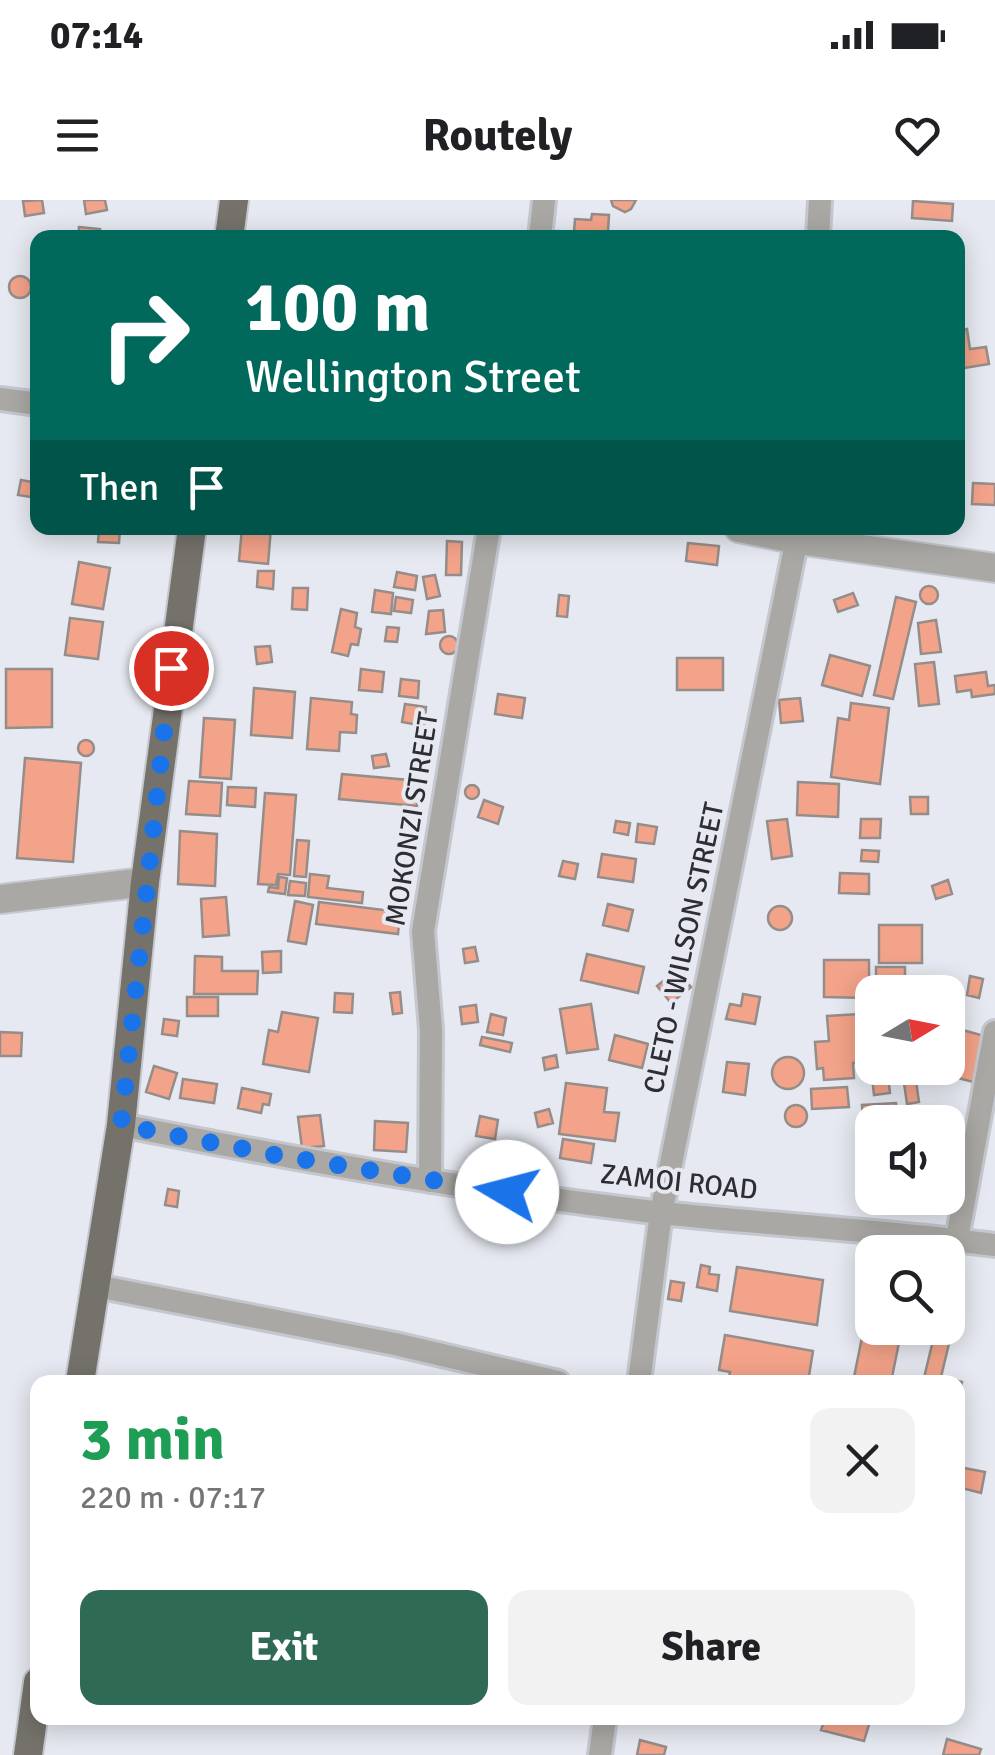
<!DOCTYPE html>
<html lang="en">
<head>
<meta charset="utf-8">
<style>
	:root { --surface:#fff; --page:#f2f2f2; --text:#202124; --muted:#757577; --accent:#2f6a55 }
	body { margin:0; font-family:Signika,sans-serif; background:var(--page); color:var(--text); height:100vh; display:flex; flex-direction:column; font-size:38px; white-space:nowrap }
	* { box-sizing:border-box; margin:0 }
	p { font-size:32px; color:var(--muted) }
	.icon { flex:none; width:55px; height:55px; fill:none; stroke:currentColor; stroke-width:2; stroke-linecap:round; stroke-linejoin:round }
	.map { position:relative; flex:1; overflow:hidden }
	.side { position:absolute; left:30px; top:1175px; width:935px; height:350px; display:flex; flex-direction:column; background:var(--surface); border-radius:20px; box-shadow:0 5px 25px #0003 }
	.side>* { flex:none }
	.hud { position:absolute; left:30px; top:30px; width:935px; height:305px; border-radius:20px; box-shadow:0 5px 25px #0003; background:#00695c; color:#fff; overflow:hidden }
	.needle { width:65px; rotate:80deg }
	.fabs { position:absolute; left:855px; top:775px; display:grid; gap:20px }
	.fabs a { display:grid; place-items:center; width:110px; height:110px; border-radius:20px; background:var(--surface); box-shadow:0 5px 25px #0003; font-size:50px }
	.pin { position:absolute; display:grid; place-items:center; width:85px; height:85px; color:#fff; margin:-42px; border:5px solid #fff; border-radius:50%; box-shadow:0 2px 10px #0007 }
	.me { position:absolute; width:110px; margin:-55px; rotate:278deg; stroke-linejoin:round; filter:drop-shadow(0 0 8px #0008) }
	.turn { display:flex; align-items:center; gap:35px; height:210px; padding:0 50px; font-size:45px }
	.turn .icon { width:130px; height:130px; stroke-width:2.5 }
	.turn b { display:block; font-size:70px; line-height:85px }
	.then { display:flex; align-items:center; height:95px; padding:0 50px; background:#0003; gap:20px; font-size:38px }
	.round { display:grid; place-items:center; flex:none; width:105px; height:105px; border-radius:20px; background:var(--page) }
	.summary { display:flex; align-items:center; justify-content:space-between; height:170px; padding:0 50px }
	h1 { font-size:60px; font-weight:700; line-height:75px; color:#1e9e55 }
	.primary-button { display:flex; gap:20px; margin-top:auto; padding:20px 50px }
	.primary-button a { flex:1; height:115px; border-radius:20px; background:var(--accent); color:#fff; font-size:40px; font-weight:700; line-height:115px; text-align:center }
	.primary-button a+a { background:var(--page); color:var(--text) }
	.status { display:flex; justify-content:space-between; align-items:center; height:70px; padding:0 50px; background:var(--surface); direction:ltr }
	.status svg { height:28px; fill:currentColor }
	header { display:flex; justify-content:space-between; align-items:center; height:130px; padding:0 50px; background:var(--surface); font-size:45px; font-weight:700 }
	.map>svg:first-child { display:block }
	.building { fill:#f3a389; stroke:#958d8a; stroke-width:2.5 }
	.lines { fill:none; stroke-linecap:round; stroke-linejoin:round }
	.minor-casing { stroke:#c5c7ce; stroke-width:28 }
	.tertiary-casing { stroke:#c5c7ce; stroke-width:32 }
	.primary-casing { stroke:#c5c7ce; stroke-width:32 }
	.minor { stroke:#aaa8a4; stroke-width:22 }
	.tertiary { stroke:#aaa8a4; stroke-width:28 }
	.primary { stroke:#75726c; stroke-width:28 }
	.route { stroke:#1a73e8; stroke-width:18; stroke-dasharray:0 32.4 }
	.labels { text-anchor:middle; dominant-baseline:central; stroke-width:8; stroke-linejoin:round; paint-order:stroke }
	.street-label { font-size:28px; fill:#2c2e31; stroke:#e6e9f1 }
</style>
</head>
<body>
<div class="status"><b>07:14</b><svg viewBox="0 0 49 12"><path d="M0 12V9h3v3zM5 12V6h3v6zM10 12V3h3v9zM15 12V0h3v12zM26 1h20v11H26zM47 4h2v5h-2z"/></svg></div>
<header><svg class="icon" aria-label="menu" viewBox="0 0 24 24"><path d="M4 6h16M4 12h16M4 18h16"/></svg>Routely<svg class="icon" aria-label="heart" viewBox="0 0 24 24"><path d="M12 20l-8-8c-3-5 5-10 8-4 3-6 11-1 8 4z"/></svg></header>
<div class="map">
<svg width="995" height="1555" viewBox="0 0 995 1555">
	<rect width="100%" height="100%" fill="#e6e9f1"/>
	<path class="building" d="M42,0L44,13L25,16L23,1Z
		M84,0H105L107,10L86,14Z
		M611,0H636L631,9L625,12L613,6Z
		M913,1L953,4L952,21L912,18Z
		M592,14L609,15L608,32H617V38H557L558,31L574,32L575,19L591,20Z
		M79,27L100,29L99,38H78Z
		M9 87a11 11 0 1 1 22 0a11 11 0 1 1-22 0Z
		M967,129L970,149L986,147L989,164L958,169V131Z
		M21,280L38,283V298L18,295Z
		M973,283L995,284V305L972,304Z
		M99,328H120L119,343L98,342Z
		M242,328H271L268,364L239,361Z
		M447,341L462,342L461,375H446Z
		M688,343L719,346L717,365L686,361Z
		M79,362L110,368L103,409L72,404Z
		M258,371H274L273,389L257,387Z
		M397,372L417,376L415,390L394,387Z
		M435,375L440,396L427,399L423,377Z
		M920 395a9 9 0 1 1 18 0a9 9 0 1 1-18 0Z
		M293,388H308L307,410L292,409Z
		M375,390L393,393L391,414L372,412Z
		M853,393L858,405L838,412L834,400Z
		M559,395L569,396L567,417L557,416Z
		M396,397L413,400L411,413L394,411Z
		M896,397L916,402L893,499L874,495Z
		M341,409L357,413L355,427L361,429L358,445L351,444L348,456L332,452Z
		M443,410L445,432L426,434L429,411Z
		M70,418L103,422L98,459L65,455Z
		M936,420L941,452L921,454L918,423Z
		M387,427L399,428L397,442L385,441Z
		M440 445a9 9 0 1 1 18 0a9 9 0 1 1-18 0Z
		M270,446L272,462L257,464L255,447Z
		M830,455L870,466L862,496L822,485Z
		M677,458H723V490H677Z
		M934,462L939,504L919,506L915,464Z
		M6,469H52V527L6,528Z
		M361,469L384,472L382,492L359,490Z
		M986,472L988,486L995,485V494L972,497L971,490L957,492L955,476Z
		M401,479L419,481L418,498L399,496Z
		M254,488L295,492L292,538L251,535Z
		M498,494L525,498L522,518L495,514Z
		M311,498L352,502L351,514L357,515L356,533L340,532L339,551L307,549Z
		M800,498L803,521L781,523L779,500Z
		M851,503L889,508L880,584L831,577L838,518L849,520Z
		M405,504L426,507L424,526L402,522Z
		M204,518L235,520L231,579L200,577Z
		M78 548a8 8 0 1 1 16 0a8 8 0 1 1-16 0Z
		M386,554L389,566L374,568L372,556Z
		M25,558L81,563L73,662L17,658Z
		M342,574L420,581L417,606L339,599Z
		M189,581L222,583L220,616L186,614Z
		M798,582L839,584L838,617L797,615Z
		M465 592a7 7 0 1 1 14 0a7 7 0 1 1-14 0Z
		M228,587L256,588L255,607L227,605Z
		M265,593L296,595L290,675L278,674L276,685L258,684Z
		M910,597H928V614H911Z
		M484,600L503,607L498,624L478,617Z
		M787,619L792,656L772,659L767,621Z
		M861,619H881L880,638H860Z
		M616,621L630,623L628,635L614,632Z
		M638,624L657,627L654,644L636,642Z
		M180,631L217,634L215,686L178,684Z
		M297,640L309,641L306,677L294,676Z
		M862,650L879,651L878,662L861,661Z
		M602,654L636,659L633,682L598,677Z
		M563,661L578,664L575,679L559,676Z
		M840,673L869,674V694L839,693Z
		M310,674L329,676L327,688L363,692L362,703L308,697Z
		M279,677L287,678L285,694L268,692L269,687L278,688Z
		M948,680L952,694L936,699L932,686Z
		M290,681L306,683L305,696L288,695Z
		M226,697L229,735L203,737L201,699Z
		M295,701L313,705L306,744L288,741Z
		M319,702L400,712L398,734L316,724Z
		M608,704L633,710L628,731L603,725Z
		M768 718a12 12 0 1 1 24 0a12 12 0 1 1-24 0Z
		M879,725H922V763H879Z
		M475,747L478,761L465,763L463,749Z
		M281,751V772L263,773L262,752Z
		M587,754L644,767L638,793L581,780Z
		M195,756L222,757V771H258L257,794H194Z
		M824,760H869V798L824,797Z
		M876,767H905V777H948L947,792H876Z
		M677,770L691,787L671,803L657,786Z
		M970,776L983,779L979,798L967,795Z
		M400,792L402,813L393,814L390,793Z
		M335,793L353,794L352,813L334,812Z
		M743,794L760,797L755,824L726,819L730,804L741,806Z
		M187,797H218V816H187Z
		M591,804L598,849L567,853L560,809Z
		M476,805L478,822L462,824L460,807Z
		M282,812L318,818L309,872L263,864L269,830L278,832Z
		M491,814L506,818L503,835L487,832Z
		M860,814L862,863H853L854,878L824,880L823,868L817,869L815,842L829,841L827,816Z
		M164,819L179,821L177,836L162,834Z
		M959,829L984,836L973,882L947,875Z
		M0,832L22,833L21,856H0Z
		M615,835L648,844L642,868L609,860Z
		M482,837L512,843L510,852L480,845Z
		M556,855L558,867L545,870L543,858Z
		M772 873a16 16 0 1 1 32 0a16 16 0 1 1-32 0Z
		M727,862L749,864L745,895L723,892Z
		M154,866L177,873L169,899L146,892Z
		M888,876L890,893L874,895L872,877Z
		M183,879L217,884L214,903L180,898Z
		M916,881L919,902L907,904L904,883Z
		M566,883L607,888L604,912L619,913L615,941L559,934Z
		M847,887L849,907L812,909L811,889Z
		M242,888L271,894L269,905L263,904L261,913L238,908Z
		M896,903L897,922H872V937H864L862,905Z
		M785 916a11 11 0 1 1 22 0a11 11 0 1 1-22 0Z
		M549,909L553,923L538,927L535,913Z
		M320,915L324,946L302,948L298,917Z
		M480,916L498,920L495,939L476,936Z
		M375,921L408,923L406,952L374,950Z
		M563,939L594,944L591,963L560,958Z
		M168,989L179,991L177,1007L165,1005Z
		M701,1065L710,1067L709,1074L719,1075L717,1091L697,1087Z
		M737,1067L823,1080L817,1125L730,1111Z
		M671,1081L684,1083L681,1101L668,1099Z
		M871,1093L872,1128H902L891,1182H853Z
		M936,1128L952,1131L941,1177L962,1182L958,1202V1182H923Z
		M725,1135L813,1151L808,1182H728L730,1172L719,1170Z
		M959,1267L985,1272L981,1293L958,1287Z
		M825,1518H871L864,1541L821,1530Z
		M947,1539L981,1549L979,1555H943Z
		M640,1540L666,1547L664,1555H637Z"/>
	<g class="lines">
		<g class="minor-casing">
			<path id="minor" d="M540,38L544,0
				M818,38L820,0
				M0,199L38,204
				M121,925C300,960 480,992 662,1013C773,1025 884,1030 995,1045
				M430,981L431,830L423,731L489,328
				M957,1039L995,832
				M96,1086L395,1144L558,1182
				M639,1182L661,1013L799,328
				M600,1555L605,1518"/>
		</g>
		<g class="tertiary-casing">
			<path id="tertiary" d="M739,328L798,340L995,368
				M0,699L145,682"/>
		</g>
		<g class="primary-casing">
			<path id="primary" d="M229,38L234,0
				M80,1182L121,925L145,682L192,328
				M28,1555L38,1482"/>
		</g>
		<use href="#minor" class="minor"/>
		<use href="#tertiary" class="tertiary"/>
		<use href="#primary" class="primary"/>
	</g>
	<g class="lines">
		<path class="route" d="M171,468L121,925L281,956L507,992"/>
	</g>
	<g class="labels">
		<g class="street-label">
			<text transform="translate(412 619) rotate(-81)">MOKONZI STREET</text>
			<text transform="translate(684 748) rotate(-78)">CLETO - WILSON STREET</text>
			<text transform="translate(679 982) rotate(6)">ZAMOI ROAD</text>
		</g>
	</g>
</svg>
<div class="fabs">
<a><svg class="needle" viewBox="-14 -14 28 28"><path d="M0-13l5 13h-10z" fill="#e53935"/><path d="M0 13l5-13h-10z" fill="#757577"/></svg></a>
<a><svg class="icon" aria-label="sound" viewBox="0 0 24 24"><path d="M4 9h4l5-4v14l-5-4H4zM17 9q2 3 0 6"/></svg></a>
<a><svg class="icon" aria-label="search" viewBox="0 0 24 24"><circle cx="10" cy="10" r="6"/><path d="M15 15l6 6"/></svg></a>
</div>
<div class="pin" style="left:171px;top:468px;background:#d93025"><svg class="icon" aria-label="arrive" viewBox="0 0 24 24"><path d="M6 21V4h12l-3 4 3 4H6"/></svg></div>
<svg class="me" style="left:507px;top:992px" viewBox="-20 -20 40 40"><circle r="19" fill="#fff"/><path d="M0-13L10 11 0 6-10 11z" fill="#1a73e8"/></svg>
<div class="hud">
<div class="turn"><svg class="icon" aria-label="right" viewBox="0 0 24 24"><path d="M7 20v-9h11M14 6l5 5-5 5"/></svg><div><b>100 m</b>Wellington Street</div></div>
<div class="then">Then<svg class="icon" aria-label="arrive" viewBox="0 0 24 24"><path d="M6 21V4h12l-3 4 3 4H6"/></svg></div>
</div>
<section class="side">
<div class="summary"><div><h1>3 min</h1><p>220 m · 07:17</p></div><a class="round"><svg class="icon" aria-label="close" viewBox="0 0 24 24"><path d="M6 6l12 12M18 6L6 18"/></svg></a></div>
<div class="primary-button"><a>Exit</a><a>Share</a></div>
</section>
</div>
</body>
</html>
